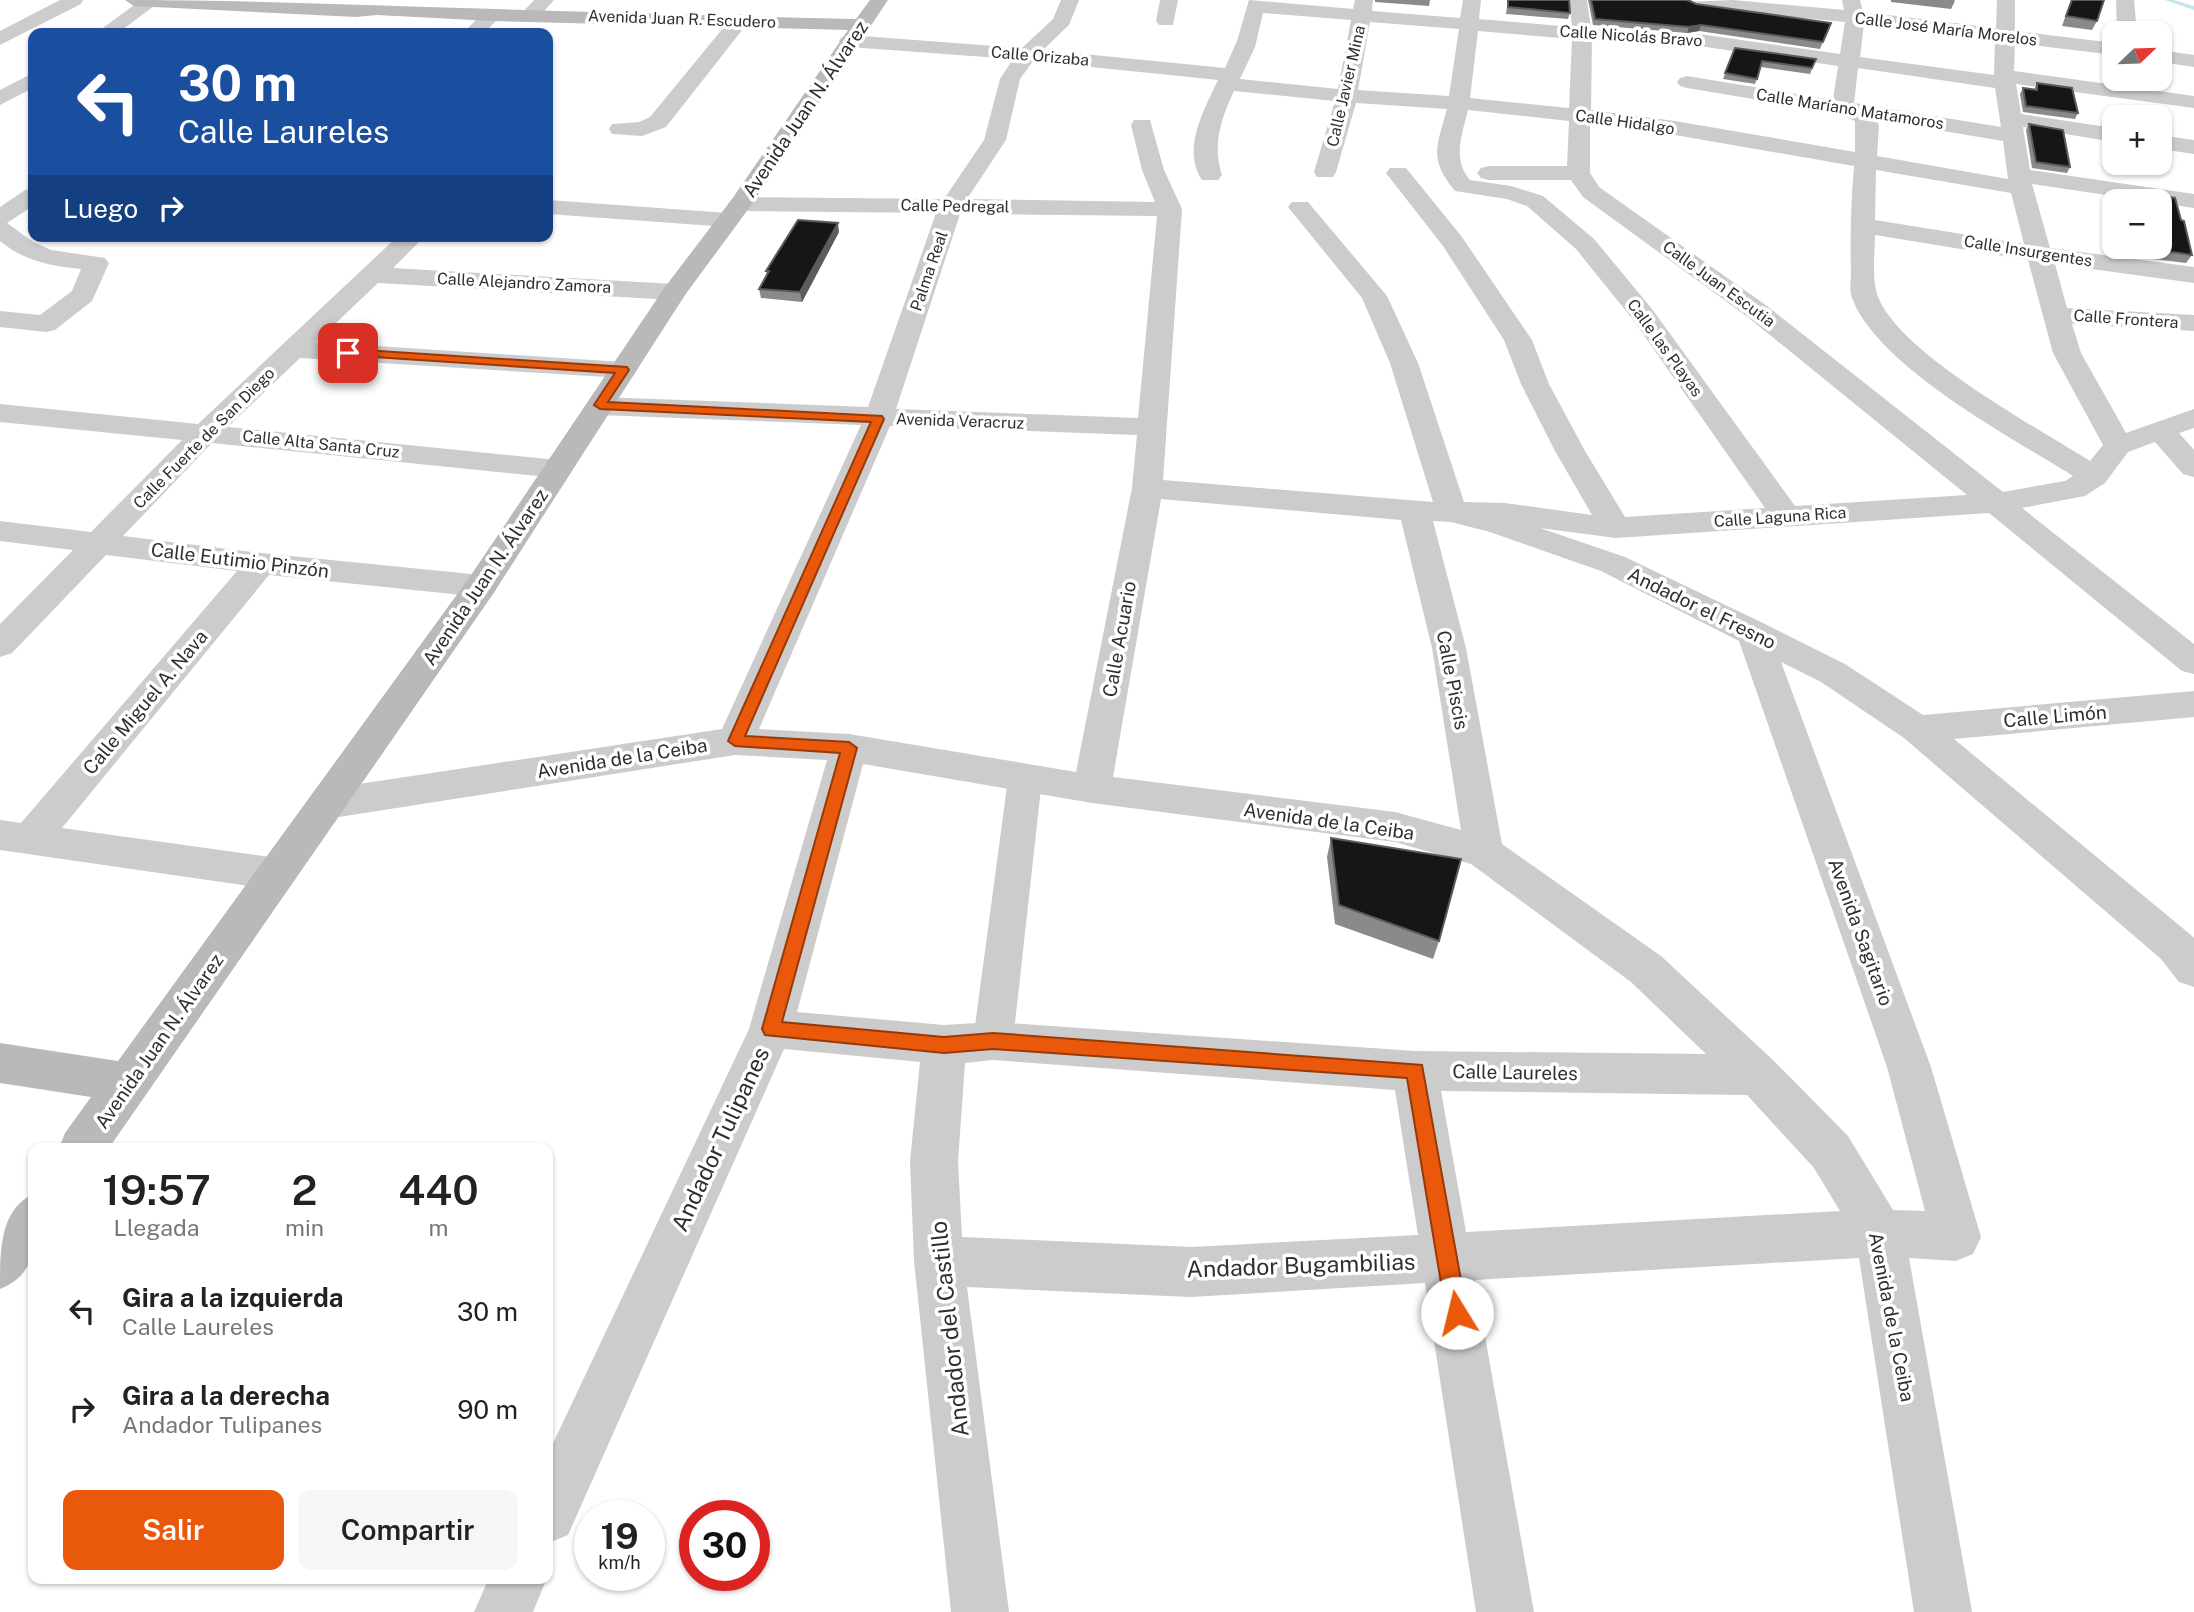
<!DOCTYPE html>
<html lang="es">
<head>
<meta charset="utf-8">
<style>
	:root { --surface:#fff; --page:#f6f6f6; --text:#222; --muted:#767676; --accent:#ea580c }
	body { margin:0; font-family:"Public Sans",sans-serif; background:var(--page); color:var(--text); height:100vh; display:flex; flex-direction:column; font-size:26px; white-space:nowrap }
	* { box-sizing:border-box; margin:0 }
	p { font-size:23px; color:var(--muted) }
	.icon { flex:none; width:38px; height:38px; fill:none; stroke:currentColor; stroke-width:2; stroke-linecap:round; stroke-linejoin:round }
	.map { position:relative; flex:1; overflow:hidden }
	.side { position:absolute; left:28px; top:1143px; width:525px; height:441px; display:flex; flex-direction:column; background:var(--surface); border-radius:14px; box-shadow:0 2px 5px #0004 }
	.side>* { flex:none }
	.guide { position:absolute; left:28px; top:28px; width:525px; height:214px; border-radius:14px; box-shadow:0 2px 5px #0004; background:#1a4fa0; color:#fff; overflow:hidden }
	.needle { width:46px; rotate:67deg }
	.fabs { position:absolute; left:2102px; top:21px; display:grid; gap:14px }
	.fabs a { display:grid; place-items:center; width:70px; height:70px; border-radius:14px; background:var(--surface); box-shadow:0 2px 5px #0004; font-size:35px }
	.speed { position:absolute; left:574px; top:1500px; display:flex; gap:14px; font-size:35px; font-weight:700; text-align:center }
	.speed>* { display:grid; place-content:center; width:91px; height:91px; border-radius:50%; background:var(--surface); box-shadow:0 2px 5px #0004; line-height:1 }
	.speed small { font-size:18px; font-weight:400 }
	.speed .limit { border:10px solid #d22; background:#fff; color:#111 }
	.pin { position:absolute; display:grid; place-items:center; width:60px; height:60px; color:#fff; margin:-30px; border-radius:14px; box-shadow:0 4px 10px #0006 }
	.me { position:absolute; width:77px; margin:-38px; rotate:351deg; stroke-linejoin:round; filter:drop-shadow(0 0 5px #0008) }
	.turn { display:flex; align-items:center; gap:24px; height:147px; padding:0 35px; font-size:32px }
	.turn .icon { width:91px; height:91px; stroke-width:2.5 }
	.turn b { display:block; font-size:49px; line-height:60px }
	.then { display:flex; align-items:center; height:66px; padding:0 35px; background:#0003; gap:14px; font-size:26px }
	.eta { display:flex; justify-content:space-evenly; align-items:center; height:119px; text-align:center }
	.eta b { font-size:42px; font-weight:600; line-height:49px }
	.action { display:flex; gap:14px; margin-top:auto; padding:14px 35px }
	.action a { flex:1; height:80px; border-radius:14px; background:var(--accent); color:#fff; font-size:28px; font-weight:600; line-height:80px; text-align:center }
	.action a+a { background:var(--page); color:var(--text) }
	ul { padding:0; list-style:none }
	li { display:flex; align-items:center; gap:21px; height:98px; padding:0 35px }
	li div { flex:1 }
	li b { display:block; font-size:26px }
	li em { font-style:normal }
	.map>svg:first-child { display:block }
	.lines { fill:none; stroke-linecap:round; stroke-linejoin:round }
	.stream { fill:#c6e5ee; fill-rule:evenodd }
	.pedestrian { fill:#ccc; fill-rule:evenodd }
	.minor { fill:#ccc; fill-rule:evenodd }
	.secondary { fill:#b9b9b9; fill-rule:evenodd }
	.wall { fill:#8a8a8a }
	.shaded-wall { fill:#5c5c5c }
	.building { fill:#161616; stroke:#5c5c5c; stroke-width:2 }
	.route { fill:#ea580c; stroke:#983908; stroke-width:2 }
	.labels { text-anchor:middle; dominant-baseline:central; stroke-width:7; stroke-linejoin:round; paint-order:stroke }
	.far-street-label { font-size:16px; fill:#2f2f2f; stroke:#fff }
	.street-label { font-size:19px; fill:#2f2f2f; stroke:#fff }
	.near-street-label { font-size:23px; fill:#2f2f2f; stroke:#fff }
</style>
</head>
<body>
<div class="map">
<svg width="2194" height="1612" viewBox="0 0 2194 1612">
	<rect width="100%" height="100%" fill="#fff"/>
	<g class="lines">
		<path class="stream" d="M2165,0H2174L2194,6V10Z"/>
		<path class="pedestrian" d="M1025,766L1037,770L1042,779L1013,1041L1007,1054L993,1059L979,1054L973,1041L1008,779L1013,770Z"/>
		<path class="minor" d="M60,0H83L81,4L0,45V31Z
			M141,0H162L118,33H96Z
			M534,0H554L538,18H524L521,14Z
			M1061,0H1079L1069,25L1043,50L1225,68L1237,41L1249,0L1353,9L1355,0H1373L1372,11L1460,18L1463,0H1481L1479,19L1572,27L1569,0H1587L1591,28L1687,36L1699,34L1840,54L1845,22L1694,8L1685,2L1733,0L1844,10L1842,0H1860L1863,12L1996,28L1997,0H2015V31L2114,43V55L2015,43L2014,71L2194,96V108L2016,84L2021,114L2114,128V142L2023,127L2030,170L2194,194V208L2032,184L2050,248L2194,267V283L2055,264L2067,308L2194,315V331L2072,324L2081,353L2126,433L2194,409V428L2179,433L2194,450V477L2183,474L2155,442L2128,452L2105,483L2085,496L2022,508L2194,644V674L2182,671L1989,513L1616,538L1540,528L1625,557L1765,624L1845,664L1923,715L2194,691V717L1954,739L2191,935L2194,938V987L2179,982L2161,959L1904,738L1821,682L1781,662L1931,1067L1981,1237L1973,1254L1956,1261L1909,1258L1972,1612H1914L1859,1258L1475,1280L1534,1612H1476L1425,1283L1191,1297L967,1287L1009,1612H951L914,1261L910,1161L920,1062L784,1049L568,1535L548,1543V1454L749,1029L827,760L735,755L326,819L312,814L307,804L312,794L326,789L722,729L861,425L600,415L590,412L586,406L590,400L600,397L868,407L936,213L740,211L732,209L728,204L732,199L740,197L944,199L984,140L1000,79L1013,59L849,47L842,45L839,41L842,37L849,35L1022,48L1053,19ZM1263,13L1351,20L1338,89L1240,79L1255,47ZM1370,22L1459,29L1449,96L1358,90ZM1864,24L1995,40L1994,75L1860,57ZM1478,31L1572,39L1569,108L1470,98ZM1592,40L1687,48L1699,46L1838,66L1833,100L1687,76L1680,78L1677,82L1680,86L1687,88L1837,113L1855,121V152L1675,121L1591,110ZM1033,61L1218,80C1205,108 1181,149 1202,180H1218L1222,175C1212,145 1221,119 1234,91L1335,101L1314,172L1317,177H1333L1336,172L1356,103L1447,109C1437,146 1428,159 1455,191L1507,199L1527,206L1576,249L1634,321L1765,508L1625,517L1585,451L1549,384L1532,340L1462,237L1406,168H1390L1386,173L1443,246L1504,340L1521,384L1555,451L1592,515L1505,503L1464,502L1418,363L1387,296L1308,202H1292L1288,207L1362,298L1390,363L1433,502L1163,480L1182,209L1164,170L1150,120H1134L1131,125L1142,170L1155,202L967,199L1006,140L1020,79ZM1858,68L1995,88L2001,127L1854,103ZM1468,110L1569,121L1567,166H1489L1481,168L1477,173L1481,178L1489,180H1571L1583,197L1749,318L1967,495L1795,506L1652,309L1594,239L1543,196L1511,186L1470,180C1452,159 1462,135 1468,110ZM1877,120L2003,141L2008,179L1877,156L1879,126ZM1590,123L1675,135L1854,166C1851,202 1850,235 1851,271C1851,280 1849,289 1852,298C1878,367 2011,437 2073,476L2065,481L2003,492L1767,306L1599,187L1590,173ZM1876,170L2011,193L2024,244L1875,220ZM960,214L1157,216L1138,418L896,409ZM1875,235L2028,260L2053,353L2103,445L2090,461C2036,427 1903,355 1879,299C1871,281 1875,254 1875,235ZM890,426L1137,435L1132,488L1076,772L849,734L759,729ZM1161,499L1401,520L1432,648L1461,830L1395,812L1113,777ZM1433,521L1451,522L1490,532L1601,571L1739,641L1887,1067L1925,1211L1893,1210L1848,1136L1774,1061L1661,956L1502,844L1466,648ZM863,764L1092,803L1395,842L1471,864L1631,982L1706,1054L1415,1051L993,1022L944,1025L797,1012ZM993,1060L1395,1090L1418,1235L1191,1247L962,1237L958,1161L965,1063ZM1441,1091L1747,1095L1814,1168L1840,1211L1466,1232Z
			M1160,0H1178L1173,25H1159L1156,21Z
			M2116,0H2134L2137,33H2117Z
			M492,9L502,15L484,33H463L485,11Z
			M740,14L750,20L666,127L642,136L612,134L609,129L612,124L639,122L650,117L733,16Z
			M2160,50L2194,55V67L2160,62Z
			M33,73V88L0,105V90Z
			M2160,135L2194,140V154L2160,149Z
			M33,188V206L7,223L33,242L51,250L105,258L109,263L92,301L55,330L46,332L0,327V311L40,315L72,291L81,269C50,266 24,261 0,241V207L25,190Z
			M548,200L728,213L737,215L740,220L737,225L728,227L548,214Z
			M398,236H425L393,268L674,284L683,287L687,292L683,297L674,300L378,283L316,342L623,362L633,364L637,370L633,376L623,378L300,358L228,427L558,460L569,463L573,469L569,475L558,478L212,443L123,536L261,553L481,575L493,578L498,586L493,594L481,597L269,575L62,828L277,858L291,863L297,874L291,885L277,890L0,850V820L21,823L237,571L106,555L12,653L0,657V624L73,550L0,541V521L91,532L182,440L0,422V404L198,424Z
			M489,1578H547L533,1612H474Z"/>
		<path class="secondary" d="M125,0C249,0 372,6 496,9C616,13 736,16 856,19L870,0H888L752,204L685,295L493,594L109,1148H59L65,1133L91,1097L0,1083V1043L118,1061L469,578L665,287L732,199L848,30L492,21L377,15L356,17L134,6Z
			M33,1194C33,1234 44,1271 0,1289C0,1249 0,1210 33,1194Z"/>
	</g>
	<path class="wall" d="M1375,0H1430L1429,6L1375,2Z
		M1508,0H1569L1570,13L1568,19L1506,14Z
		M1588,0H1686L1696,4L1831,23L1820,49L1699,31L1687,33L1593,25Z
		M1891,0H1954L1955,1L1951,9L1891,2Z
		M2071,0H2104L2097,21L2092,30L2062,26Z
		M1735,48L1816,59L1810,74L1761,67L1755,84L1723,79Z
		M2037,83L2078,113L2075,119L2023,112L2020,94L2023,88L2034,90Z
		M2029,124L2070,167L2067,173L2032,168L2026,130Z
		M2141,193L2175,198L2181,220L2184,221L2192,255L2186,263L2145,258L2142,247H2160V201H2136Z
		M839,232L802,302L761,298L759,289L767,275L766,271Z
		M1331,838L1439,941L1433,959L1335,924L1327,857Z"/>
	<path class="shaded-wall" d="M1701,25L1699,31L1687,33L1689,27Z
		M838,223L839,232L802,302L800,292Z"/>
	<path class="building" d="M1508,0H1569L1570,13L1508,7Z
		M1591,0H1686L1690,1L1696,4L1831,23L1823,42L1701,25L1689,27L1595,19Z
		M2072,0H2104L2097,21L2066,16Z
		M1735,48L1816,59L1812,68L1762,61L1757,79L1725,73Z
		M2037,83L2072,88L2078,113L2026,106L2023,88L2037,90Z
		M2029,124L2063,130L2070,167L2036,162Z
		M2141,193L2175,198L2181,220L2184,221L2192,255L2150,249V247H2160V201H2143Z
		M798,220L838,223L800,292L759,289L769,271H766Z
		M1331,838L1461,859L1439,941L1339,905Z"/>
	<path class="route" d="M348,349L627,367L629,370L608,402L882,416L884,419L745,736L849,742L857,748L782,1022L944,1037L993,1033L1422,1065L1467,1313L1464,1321L1457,1324L1449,1321L1446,1313L1407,1078L993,1049L944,1053L765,1035L762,1029L840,753L735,746L728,741L871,422L600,409L594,405L615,373L344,355L343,353Z"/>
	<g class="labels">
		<g class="far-street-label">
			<text transform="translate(682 19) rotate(2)">Avenida Juan R. Escudero</text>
			<text transform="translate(1946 29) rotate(7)">Calle José María Morelos</text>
			<text transform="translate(1631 36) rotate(4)">Calle Nicolás Bravo</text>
			<text transform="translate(1040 56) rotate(5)">Calle Orizaba</text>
			<text transform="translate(1346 86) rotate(-77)">Calle Javier Mina</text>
			<text transform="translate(1850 109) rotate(9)">Calle Maríano Matamoros</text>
			<text transform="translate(1625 122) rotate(8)">Calle Hidalgo</text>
			<text transform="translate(955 206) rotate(1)">Calle Pedregal</text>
			<text transform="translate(2028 251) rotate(9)">Calle Insurgentes</text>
			<text transform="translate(929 271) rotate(-71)">Palma Real</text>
			<text transform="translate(524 283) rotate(3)">Calle Alejandro Zamora</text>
			<text transform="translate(1719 284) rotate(36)">Calle Juan Escutia</text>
			<text transform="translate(2126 319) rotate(4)">Calle Frontera</text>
			<text transform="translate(1665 348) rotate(54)">Calle las Playas</text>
			<text transform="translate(960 421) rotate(2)">Avenida Veracruz</text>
			<text transform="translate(204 438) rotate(-45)">Calle Fuerte de San Diego</text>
			<text transform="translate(321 444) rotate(6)">Calle Alta Santa Cruz</text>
			<text transform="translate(1780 517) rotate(-4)">Calle Laguna Rica</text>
		</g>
		<g class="street-label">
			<text transform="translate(805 109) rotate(-56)">Avenida Juan N. Álvarez</text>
			<text transform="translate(240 560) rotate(7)">Calle Eutimio Pinzón</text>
			<text transform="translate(485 577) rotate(-56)">Avenida Juan N. Álvarez</text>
			<text transform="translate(1702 608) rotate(26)">Andador el Fresno</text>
			<text transform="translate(1119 639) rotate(-80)">Calle Acuario</text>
			<text transform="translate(1453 680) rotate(79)">Calle Piscis</text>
			<text transform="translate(145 702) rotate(-50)">Calle Miguel A. Nava</text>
			<text transform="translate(2055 716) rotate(-5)">Calle Limón</text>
			<text transform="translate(622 758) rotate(-9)">Avenida de la Ceiba</text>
			<text transform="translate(1329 821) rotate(8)">Avenida de la Ceiba</text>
			<text transform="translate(1861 932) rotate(70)">Avenida Sagitario</text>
			<text transform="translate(159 1041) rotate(-55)">Avenida Juan N. Álvarez</text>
			<text transform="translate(1515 1072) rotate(1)">Calle Laureles</text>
			<text transform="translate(1892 1317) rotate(79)">Avenida de la Ceiba</text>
		</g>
		<g class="near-street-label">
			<text transform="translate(720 1139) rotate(-65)">Andador Tulipanes</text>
			<text transform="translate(1301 1265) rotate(-2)">Andador Bugambilias</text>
			<text transform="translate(949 1329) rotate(-96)">Andador del Castillo</text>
		</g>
	</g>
</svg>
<div class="fabs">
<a><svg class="needle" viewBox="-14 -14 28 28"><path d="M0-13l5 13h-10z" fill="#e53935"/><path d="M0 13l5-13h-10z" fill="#767676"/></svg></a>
<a>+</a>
<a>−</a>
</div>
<div class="speed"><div>19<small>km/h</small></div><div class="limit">30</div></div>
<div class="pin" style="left:348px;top:353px;background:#d93025"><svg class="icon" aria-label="arrive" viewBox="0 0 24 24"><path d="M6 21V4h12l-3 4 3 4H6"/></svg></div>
<svg class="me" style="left:1457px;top:1313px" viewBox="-20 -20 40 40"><circle r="19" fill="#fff"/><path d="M0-13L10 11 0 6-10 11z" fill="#ea580c"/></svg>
<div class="guide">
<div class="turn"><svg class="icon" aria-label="left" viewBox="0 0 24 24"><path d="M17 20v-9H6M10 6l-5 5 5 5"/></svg><div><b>30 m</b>Calle Laureles</div></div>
<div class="then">Luego<svg class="icon" aria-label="right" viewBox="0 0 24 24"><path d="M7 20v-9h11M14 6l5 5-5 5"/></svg></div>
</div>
<section class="side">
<div class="eta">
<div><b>19:57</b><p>Llegada</p></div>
<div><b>2</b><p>min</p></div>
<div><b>440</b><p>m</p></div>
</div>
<ul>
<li><svg class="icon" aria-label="left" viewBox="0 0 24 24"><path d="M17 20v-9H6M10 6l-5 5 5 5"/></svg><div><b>Gira a la izquierda</b><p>Calle Laureles</p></div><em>30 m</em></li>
<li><svg class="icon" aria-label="right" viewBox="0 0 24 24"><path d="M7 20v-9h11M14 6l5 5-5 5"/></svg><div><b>Gira a la derecha</b><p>Andador Tulipanes</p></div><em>90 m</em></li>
</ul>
<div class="action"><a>Salir</a><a>Compartir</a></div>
</section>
</div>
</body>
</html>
